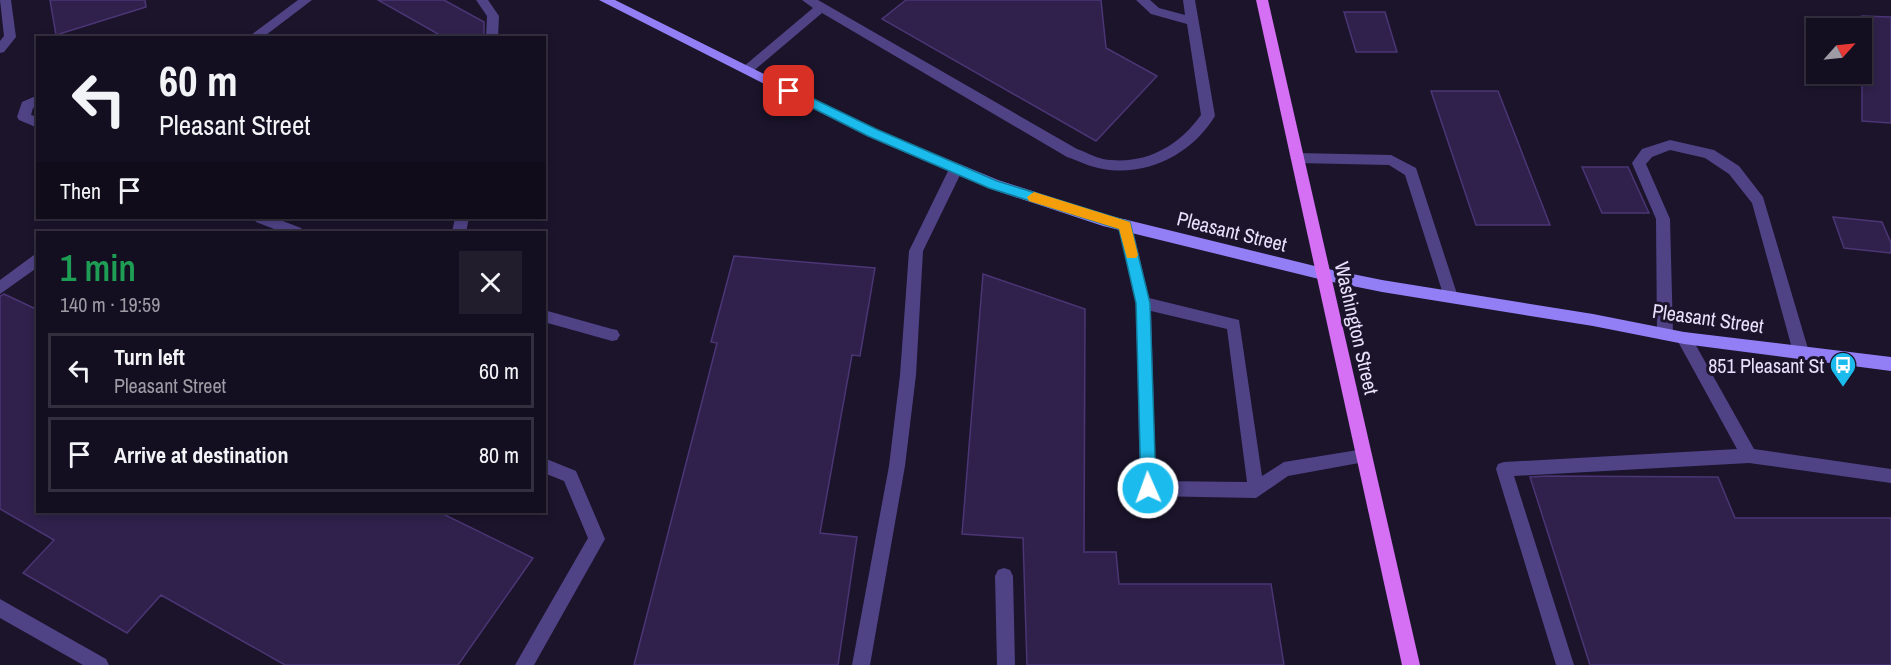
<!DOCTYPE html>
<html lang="en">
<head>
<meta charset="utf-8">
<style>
	:root { --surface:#140f20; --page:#211d2d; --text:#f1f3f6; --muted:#9d9ca5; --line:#332f3e }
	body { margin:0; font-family:"Archivo Narrow",sans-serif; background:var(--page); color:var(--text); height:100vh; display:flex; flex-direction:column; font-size:22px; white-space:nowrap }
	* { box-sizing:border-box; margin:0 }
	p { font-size:20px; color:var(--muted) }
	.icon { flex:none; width:33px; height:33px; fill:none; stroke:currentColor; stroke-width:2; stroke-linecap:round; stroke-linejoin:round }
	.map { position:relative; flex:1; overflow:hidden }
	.sheet { position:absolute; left:36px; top:231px; width:510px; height:282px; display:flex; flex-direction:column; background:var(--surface); border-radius:0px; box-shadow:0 3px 9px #0003,0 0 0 2px var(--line) }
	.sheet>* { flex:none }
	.top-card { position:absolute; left:36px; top:36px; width:510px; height:183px; border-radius:0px; box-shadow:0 3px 9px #0003,0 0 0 2px var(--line); background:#140f20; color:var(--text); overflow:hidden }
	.needle { width:39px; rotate:63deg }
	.tools { position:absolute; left:1806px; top:18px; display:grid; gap:12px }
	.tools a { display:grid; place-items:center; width:66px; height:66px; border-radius:0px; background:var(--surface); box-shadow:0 3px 9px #0003,0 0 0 2px var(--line); font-size:30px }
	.pin { position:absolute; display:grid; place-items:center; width:51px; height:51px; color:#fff; margin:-26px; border-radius:12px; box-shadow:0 3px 9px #0006 }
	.me { position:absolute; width:66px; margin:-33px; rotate:358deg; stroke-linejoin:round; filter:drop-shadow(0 0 4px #0008) }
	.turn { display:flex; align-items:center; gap:21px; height:126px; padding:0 24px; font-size:27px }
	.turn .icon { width:78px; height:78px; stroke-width:2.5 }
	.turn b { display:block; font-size:42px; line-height:51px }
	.then { display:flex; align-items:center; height:57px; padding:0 24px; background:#0003; gap:12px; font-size:22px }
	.round { display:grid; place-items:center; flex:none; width:63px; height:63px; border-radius:0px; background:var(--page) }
	.overview { display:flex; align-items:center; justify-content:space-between; height:102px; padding:0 24px }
	h1 { font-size:36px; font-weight:600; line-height:45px; color:#1e9e55 }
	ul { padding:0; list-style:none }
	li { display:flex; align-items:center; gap:18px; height:75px; margin:0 12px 9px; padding:0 12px; border:3px solid var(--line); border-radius:0px }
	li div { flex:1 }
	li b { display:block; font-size:22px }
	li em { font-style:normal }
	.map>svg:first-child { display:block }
	.building { fill:#2f214b; stroke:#4b3575; stroke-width:1.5 }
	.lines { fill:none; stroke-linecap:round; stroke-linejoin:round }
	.lane { fill:#4f4386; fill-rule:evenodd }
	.secondary { fill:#937ff5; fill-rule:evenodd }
	.primary { fill:#d570f4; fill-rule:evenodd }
	.route { fill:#1cbbed; stroke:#127a9a; stroke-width:1.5 }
	.slow { fill:#f59e0b }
	.labels { text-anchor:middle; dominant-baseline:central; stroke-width:6; stroke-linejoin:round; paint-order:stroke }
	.street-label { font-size:20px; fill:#e8e0fd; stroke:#1b142b }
	.poi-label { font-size:20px; fill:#e8e0fd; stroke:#1b142b; text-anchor:end }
</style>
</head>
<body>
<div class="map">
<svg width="1891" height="665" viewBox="0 0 1891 665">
	<rect width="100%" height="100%" fill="#1b142b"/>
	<path class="building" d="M50,0H145L146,7L56,35Z
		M378,0H444L484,22V38H445Z
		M906,0H1101L1106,48L1157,76L1096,141L882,19Z
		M1344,12H1385L1397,52H1356Z
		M1862,16L1891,17V123L1862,121Z
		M1431,91H1498L1550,225H1476Z
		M1582,167H1628L1649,213H1602Z
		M1833,217L1882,222L1891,243V253L1844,248Z
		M734,256L875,268L860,356L852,355L820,533L857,537L838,665H634L717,343L711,342Z
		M983,274L1085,309L1084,552H1116L1119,584H1271L1284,665H1027L1023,538L962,534Z
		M4,294L38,310V512H439L533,558L458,665H285L161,595L127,633L23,573L54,540L0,509V296Z
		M1548,476L1718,477L1735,518H1891V665H1590L1530,477Z"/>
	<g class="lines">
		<path class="lane" d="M0,0H11L16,37L4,52L0,53V41L4,36Z
			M298,0H312L262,38H247Z
			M476,0H488L499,16L498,38H486L487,16Z
			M802,0H818L825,4L1077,149C1086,152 1094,157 1103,159C1144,166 1178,147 1201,115L1187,24L1151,14L1136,0H1150L1159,8L1185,15L1183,0H1195L1215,116C1192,154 1147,177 1103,169C1090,167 1079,161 1067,157L822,13L751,73H743L741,70L743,67L813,8Z
			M38,95V106L33,108L31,115L38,117V128L19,120L17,117L22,102Z
			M1670,140L1714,150L1739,166L1763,197L1809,352L1806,357L1801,359L1796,357L1793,352L1752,203L1729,174L1705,158L1670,150L1652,157L1646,164L1670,219L1673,334L1670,339L1665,340L1660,339L1657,334L1656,219L1632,163L1642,149Z
			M1297,153L1391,155L1416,168L1458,297L1456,301H1446L1444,297L1405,175L1389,165L1297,163L1290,158Z
			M956,164L963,169L923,251L916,375L905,466L870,665H852L889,466L900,375L909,251L949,169Z
			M254,218H275L301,228L303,232H282L256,222Z
			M455,218H469L466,232H452Z
			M1125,219L1130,221L1132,225L1149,298L1239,320L1262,476L1284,462L1364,449L1370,451L1372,456L1370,461L1288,476L1256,498L1148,496L1142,493L1140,488L1136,303L1118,225L1120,221ZM1151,311L1227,329L1247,482L1156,481Z
			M38,252V267L0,294V280Z
			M544,310L612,329L617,330L620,335L617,340L612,341L544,322Z
			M1684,332L1689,333L1754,449L1891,469V483L1749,463L1514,476L1574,665H1556L1496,469L1498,464L1504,462L1737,449L1676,338L1679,333Z
			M544,458L576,471L605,539L534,665H515L588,538L564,481L544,473Z
			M1004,568L1010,570L1013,576L1015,665H997L995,576L998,570Z
			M0,599L106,659L109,665H83L0,618Z"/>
		<path class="secondary" d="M599,0H615L877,130L998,180L1103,214L1323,268L1382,280L1593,314L1684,332L1891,357V371L1684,344L1593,326L1382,292L1323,280L1103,226L988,188L867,136Z"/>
		<path class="primary" d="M1256,0H1268L1420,665H1402Z"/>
	</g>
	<path class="route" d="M789,87L876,129L997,181L1130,222L1150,303L1156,488L1154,493L1148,495L1143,493L1141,488L1136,303L1119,229L989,188L868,136L785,94V88Z"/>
	<path class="slow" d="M1034,192L1130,222L1138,255L1136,258H1127L1119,229L1029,201L1027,197Z"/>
	<defs>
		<g id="bus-pin" transform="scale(1.35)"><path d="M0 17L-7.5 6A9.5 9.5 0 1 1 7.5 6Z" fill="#1cbbed" stroke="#1b142b"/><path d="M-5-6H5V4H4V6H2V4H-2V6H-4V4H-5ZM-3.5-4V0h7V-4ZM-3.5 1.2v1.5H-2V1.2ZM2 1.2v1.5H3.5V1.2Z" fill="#fff"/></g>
	</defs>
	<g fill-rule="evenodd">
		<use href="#bus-pin" x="1843" y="365"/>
	</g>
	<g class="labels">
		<g class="street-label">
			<text transform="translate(1232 231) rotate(14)">Pleasant Street</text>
			<text transform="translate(1708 318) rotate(8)">Pleasant Street</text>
			<text transform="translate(1357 328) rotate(77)">Washington Street</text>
		</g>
		<g class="poi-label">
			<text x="1824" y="365">851 Pleasant St</text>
		</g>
	</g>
</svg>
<div class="tools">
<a><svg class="needle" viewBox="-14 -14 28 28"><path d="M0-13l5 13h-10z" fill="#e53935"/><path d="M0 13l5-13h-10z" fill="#9d9ca5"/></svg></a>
</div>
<div class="pin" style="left:789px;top:91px;background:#d93025"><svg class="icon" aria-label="arrive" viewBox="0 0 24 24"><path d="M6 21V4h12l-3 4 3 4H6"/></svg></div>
<svg class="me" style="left:1148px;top:488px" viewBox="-20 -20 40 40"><circle r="17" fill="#1cbbed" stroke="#fff" stroke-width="3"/><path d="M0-11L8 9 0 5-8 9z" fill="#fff"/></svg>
<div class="top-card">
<div class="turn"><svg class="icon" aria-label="left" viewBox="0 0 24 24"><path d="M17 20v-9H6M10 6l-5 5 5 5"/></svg><div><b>60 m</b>Pleasant Street</div></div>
<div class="then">Then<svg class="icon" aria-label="arrive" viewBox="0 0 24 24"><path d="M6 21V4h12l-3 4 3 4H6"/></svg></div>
</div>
<section class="sheet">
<div class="overview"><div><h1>1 min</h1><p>140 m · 19:59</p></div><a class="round"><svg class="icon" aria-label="close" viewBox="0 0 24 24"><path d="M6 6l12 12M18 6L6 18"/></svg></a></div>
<ul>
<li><svg class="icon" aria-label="left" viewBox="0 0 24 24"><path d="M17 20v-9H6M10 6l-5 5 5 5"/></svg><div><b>Turn left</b><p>Pleasant Street</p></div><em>60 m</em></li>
<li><svg class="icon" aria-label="arrive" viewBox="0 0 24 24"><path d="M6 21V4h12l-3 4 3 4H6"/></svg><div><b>Arrive at destination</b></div><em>80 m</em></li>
</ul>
</section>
</div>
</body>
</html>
